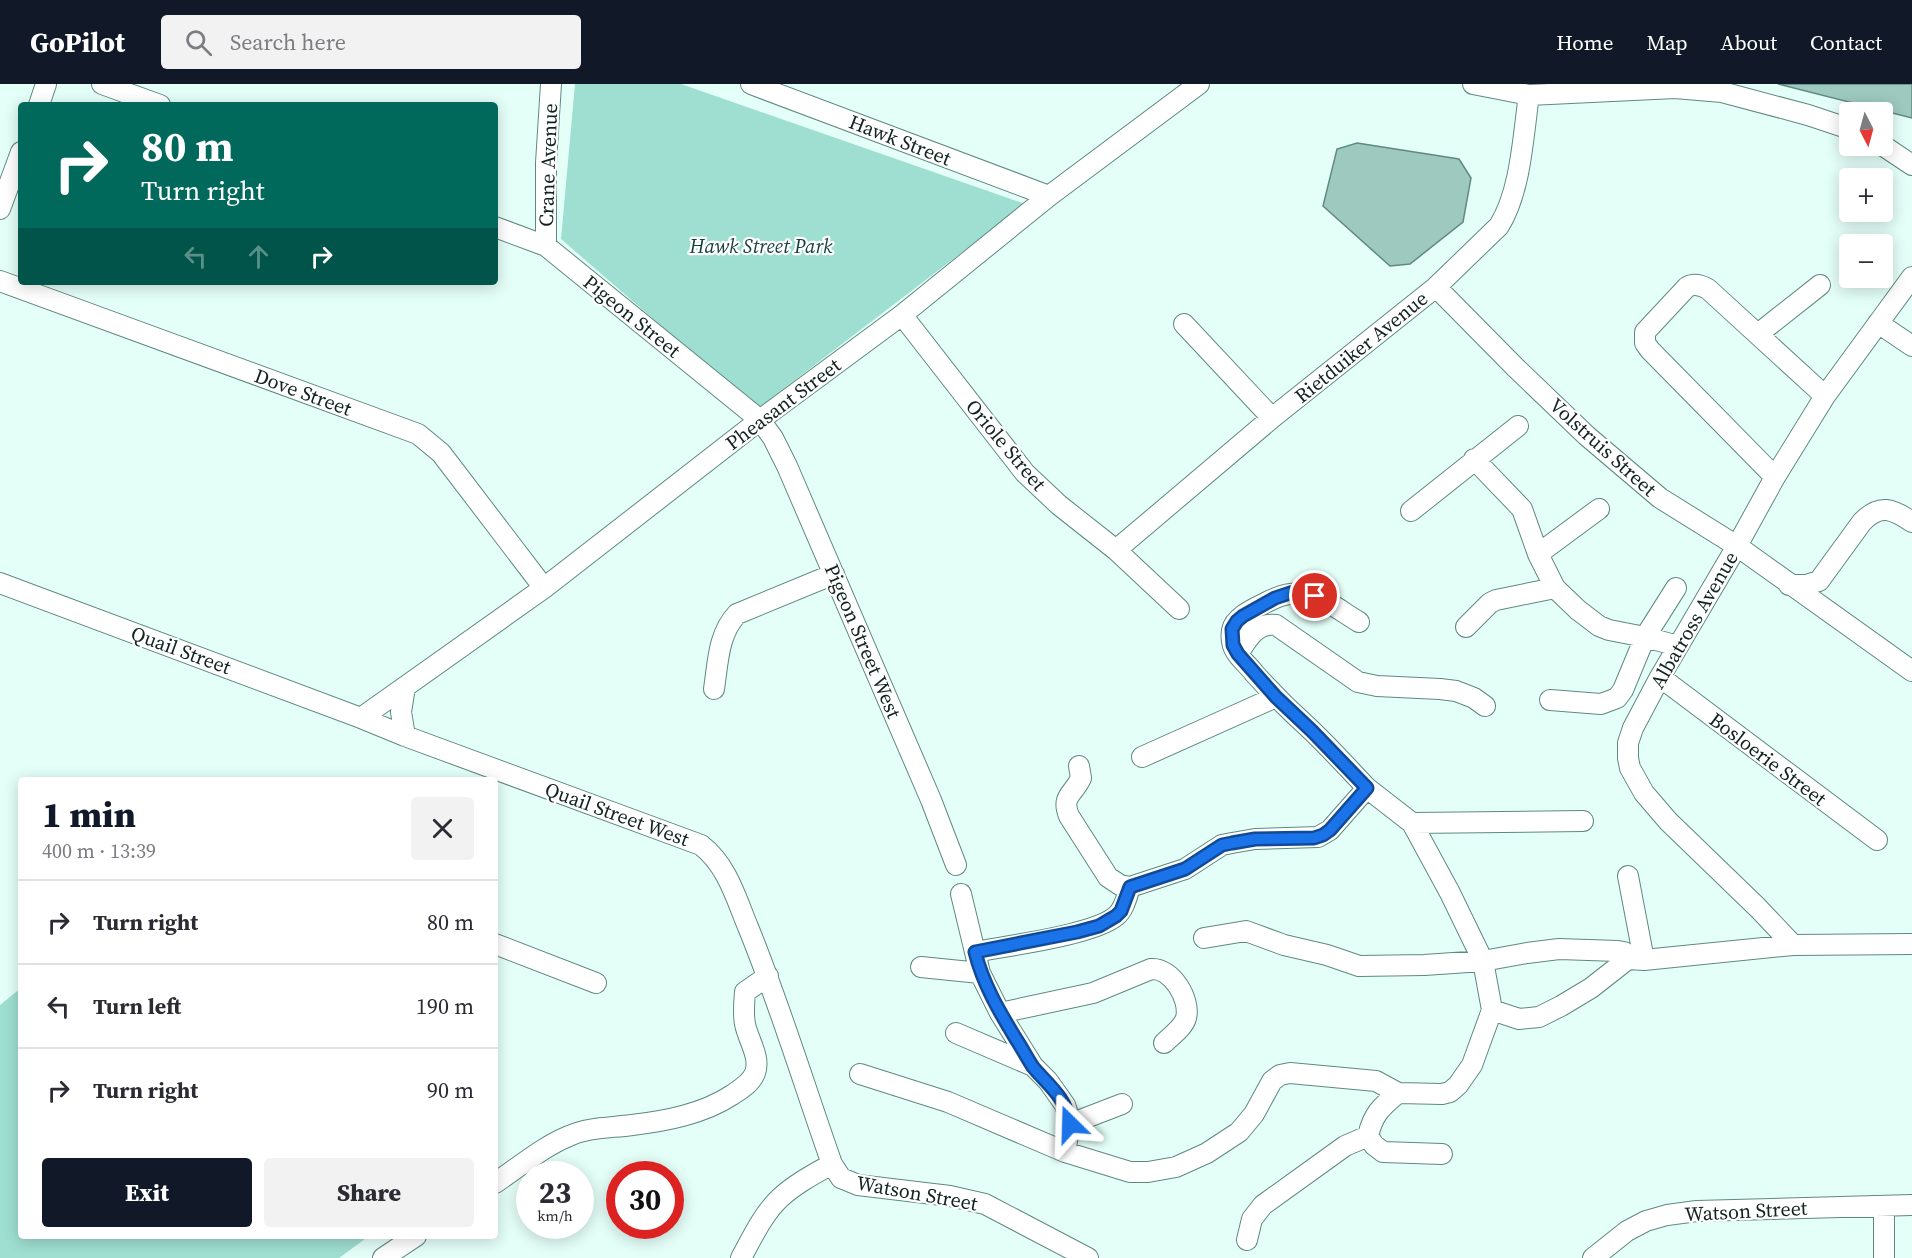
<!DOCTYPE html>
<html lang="en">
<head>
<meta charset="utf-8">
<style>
	:root { --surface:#fff; --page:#f2f2f3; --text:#2b2b33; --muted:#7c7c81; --line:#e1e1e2; --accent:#111827 }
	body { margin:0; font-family:"Source Serif 4",serif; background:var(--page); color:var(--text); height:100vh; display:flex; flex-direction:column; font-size:22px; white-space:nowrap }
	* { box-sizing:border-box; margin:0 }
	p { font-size:20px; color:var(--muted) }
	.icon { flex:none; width:33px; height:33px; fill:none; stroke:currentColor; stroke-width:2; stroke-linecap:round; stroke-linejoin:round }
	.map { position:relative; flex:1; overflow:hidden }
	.drawer { position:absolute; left:18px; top:693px; width:480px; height:462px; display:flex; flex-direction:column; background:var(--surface); border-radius:6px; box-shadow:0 3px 15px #0003 }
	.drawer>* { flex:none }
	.banner { position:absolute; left:18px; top:18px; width:480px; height:183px; border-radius:6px; box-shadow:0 3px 15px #0003; background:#00695c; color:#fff; overflow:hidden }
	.needle { width:39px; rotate:174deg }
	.controls { position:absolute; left:1839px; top:18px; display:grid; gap:12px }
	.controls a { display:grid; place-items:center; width:54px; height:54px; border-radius:6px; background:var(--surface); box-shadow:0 3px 15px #0003; font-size:30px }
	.speed { position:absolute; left:516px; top:1077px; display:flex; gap:12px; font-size:30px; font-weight:700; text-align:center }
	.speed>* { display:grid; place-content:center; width:78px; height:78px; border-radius:50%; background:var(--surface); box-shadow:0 3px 15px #0003; line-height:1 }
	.speed small { font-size:15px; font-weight:400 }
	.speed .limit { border:9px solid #d22; background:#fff; color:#111 }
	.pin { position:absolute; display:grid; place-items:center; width:51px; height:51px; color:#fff; margin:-26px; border:3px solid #fff; border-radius:50%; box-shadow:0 2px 6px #0007 }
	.me { position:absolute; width:66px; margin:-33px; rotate:338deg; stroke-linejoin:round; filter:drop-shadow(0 0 4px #0008) }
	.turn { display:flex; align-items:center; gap:21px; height:126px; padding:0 24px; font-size:27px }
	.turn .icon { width:78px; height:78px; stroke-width:2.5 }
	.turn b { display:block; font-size:42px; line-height:51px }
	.lanes { display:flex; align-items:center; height:57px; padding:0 24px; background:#0003; justify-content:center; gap:30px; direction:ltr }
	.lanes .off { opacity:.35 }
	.round { display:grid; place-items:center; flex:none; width:63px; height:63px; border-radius:6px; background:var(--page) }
	.summary { display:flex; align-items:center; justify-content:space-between; height:102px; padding:0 24px }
	h1 { font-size:36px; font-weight:800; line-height:45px; color:var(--accent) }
	.button { display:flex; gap:12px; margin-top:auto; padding:12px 24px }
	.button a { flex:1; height:69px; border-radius:6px; background:var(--accent); color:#fff; font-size:24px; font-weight:800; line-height:69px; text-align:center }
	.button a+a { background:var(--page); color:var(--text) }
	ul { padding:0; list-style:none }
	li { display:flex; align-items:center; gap:18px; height:84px; padding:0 24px; border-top:2px solid var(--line) }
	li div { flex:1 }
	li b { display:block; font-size:22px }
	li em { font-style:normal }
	header { display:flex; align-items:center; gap:36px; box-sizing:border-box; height:84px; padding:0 30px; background:var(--accent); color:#fff }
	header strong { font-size:28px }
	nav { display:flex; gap:33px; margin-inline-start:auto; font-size:21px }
	.search { width:420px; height:54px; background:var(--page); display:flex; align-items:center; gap:15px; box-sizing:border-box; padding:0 21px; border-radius:6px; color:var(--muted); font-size:22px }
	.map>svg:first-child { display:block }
	.green { fill:#9edfd1 }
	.building { fill:#9dc9bf; stroke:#608a81; stroke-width:1.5 }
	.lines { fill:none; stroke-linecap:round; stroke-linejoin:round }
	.minor-casing { stroke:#5f8980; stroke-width:22 }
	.minor { stroke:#fff; stroke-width:20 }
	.route-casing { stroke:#114b97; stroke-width:15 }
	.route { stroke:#1a73e8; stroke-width:10 }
	.labels { text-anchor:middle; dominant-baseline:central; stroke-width:4.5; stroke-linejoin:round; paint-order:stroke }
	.street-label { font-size:20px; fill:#122320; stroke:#fff }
	.park-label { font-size:20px; font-style:italic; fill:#143f38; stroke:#fff }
</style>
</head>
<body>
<header>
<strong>GoPilot</strong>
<div class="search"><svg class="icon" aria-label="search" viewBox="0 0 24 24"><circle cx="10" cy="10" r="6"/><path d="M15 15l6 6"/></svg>Search here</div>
<nav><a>Home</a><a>Map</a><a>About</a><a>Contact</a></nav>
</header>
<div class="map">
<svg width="1912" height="1174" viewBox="0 0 1912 1174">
	<rect width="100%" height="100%" fill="#e4fff8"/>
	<path class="green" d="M575,0H681L1025,120L757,325L561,155Z
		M21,904V1152H369L339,1174H0V921Z"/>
	<path class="building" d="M1778,0H1912V34Z
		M1357,59L1459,75L1471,94L1463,138L1410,180L1390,182L1323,122L1337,65Z"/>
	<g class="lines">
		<g class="minor-casing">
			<path id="minor" d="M102,0L160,21
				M751,0L1049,112
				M1473,0L1529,11L1675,4L1722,8L1808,31L1850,45
				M39,21L46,0
				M1882,61L1912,81
				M0,125L21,68
				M495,143L546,162L760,336L773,354L787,382L931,716L956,781
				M546,162V79L551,0
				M0,197L418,350L441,369L544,504
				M1436,203L1516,284L1587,352L1660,414L1737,462L1912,587
				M902,231L1025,389L1059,421L1116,466L1179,525
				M1878,239L1912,262
				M1184,240L1272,334
				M1758,250L1820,201
				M1474,375L1522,425L1538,470L1555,504L1578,526L1599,542L1609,546L1645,553L1678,562
				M1775,393L1650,266L1645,259V248L1687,203C1694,199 1701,201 1708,205L1825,312
				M1411,427L1518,342
				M1116,466L1272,334L1436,203L1499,142C1521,107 1523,52 1529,11
				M1538,470L1599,425
				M0,499L361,634L405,652L701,761C727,781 736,814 748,843C780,921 804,1001 832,1080L841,1094L858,1101L950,1112L985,1120L1088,1174
				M1789,501H1806L1819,497L1862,438C1880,419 1893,425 1912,438
				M1466,543L1490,519L1496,516L1555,504
				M1238,570C1247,556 1256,538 1276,541L1358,598L1377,602L1440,605L1456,607L1474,614L1485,622
				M1660,593L1877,756
				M405,603L401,628L405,652
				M714,605C718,579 718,550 737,530L834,490
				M1550,616L1601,620L1617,614L1623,606L1645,553L1676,504
				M361,634L544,504L760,336L902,231L1049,112L1199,0
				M1142,673L1276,613
				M1079,682L1081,694C1073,711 1061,712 1069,732L1108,793L1120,801L1130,803
				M1412,739L1583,737
				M1628,792L1644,876
				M961,810L980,889L1000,929L1033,982
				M1204,854L1246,847L1284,861L1327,871L1359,882L1424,881L1483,877L1527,869L1559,865L1618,867L1624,868L1628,875
				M495,860L596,899
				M1793,861L1758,824L1668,737L1644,709L1630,684L1628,674V659L1633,644L1660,593L1737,462L1775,393L1825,312L1912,193
				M975,868C1006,862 1094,851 1116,832C1124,826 1127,812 1130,803L1185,785L1222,761L1232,759L1255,755L1318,753L1330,746L1367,704C1348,684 1330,664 1310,645C1290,627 1272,609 1254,589C1249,582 1241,576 1236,568C1232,562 1231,553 1232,546C1235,532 1256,524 1267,518C1307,497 1326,518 1359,538
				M921,883L980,889
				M1492,926L1519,935L1539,933L1561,922L1591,904L1628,875L1644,876L1793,861L1912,860
				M1000,929L1093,909L1151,885C1171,883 1191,915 1186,934C1183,944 1171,952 1164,959
				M956,949L1033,982L1048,997L1065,1021L1068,1030L1070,1040L1065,1068
				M860,990L948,1018L1065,1068L1130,1088H1148L1176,1083L1207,1069L1239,1048L1254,1030L1272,997L1280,991L1290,989L1376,997L1398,1009L1442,1010L1450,1008L1458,1001L1472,981L1492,926L1483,877L1450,809L1412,739L1367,704
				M1398,1009C1381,1023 1373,1030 1368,1052L1374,1061L1383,1068L1442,1070
				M1070,1040L1122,1020
				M495,1099C518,1084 542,1063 569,1052C589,1043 610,1044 632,1041C666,1037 703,1030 732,1011C741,1005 751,999 755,989C761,973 748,956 745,940C743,929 744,920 745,908L768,892
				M1884,1122V1174
				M1247,1156L1252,1135L1263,1121L1345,1062L1368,1052
				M383,1174L416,1152
				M741,1174C752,1154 763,1130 780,1114C795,1100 814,1090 832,1080
				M1593,1174L1627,1147L1646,1137L1667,1131L1697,1127L1912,1121"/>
		</g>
		<use href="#minor" class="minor"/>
	</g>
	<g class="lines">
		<g class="route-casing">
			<path id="route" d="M1070,1040C1066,1013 1049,1002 1033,983C1027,974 1022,964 1016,955C999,927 983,900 975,868L1077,848L1099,842L1116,832L1121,827L1130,803L1185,785L1222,761L1232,759L1255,755L1314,754L1323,751L1330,746L1367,704L1312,647L1276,613L1238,570L1233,561L1232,545L1237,537L1243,532L1275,514L1290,509L1298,508L1315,512"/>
		</g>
		<use href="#route" class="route"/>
	</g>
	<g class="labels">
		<g class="street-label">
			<text transform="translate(900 56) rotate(21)">Hawk Street</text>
			<text transform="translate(548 81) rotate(-88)">Crane Avenue</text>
			<text transform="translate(632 232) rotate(39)">Pigeon Street</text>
			<text transform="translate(1361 263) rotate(-39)">Rietduiker Avenue</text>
			<text transform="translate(303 308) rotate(20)">Dove Street</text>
			<text transform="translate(783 320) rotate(-37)">Pheasant Street</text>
			<text transform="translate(1006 361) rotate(50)">Oriole Street</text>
			<text transform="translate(1603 363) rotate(42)">Volstruis Street</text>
			<text transform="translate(1694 536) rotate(-60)">Albatross Avenue</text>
			<text transform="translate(863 557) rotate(67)">Pigeon Street West</text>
			<text transform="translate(181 566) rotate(20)">Quail Street</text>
			<text transform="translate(1768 675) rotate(37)">Bosloerie Street</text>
			<text transform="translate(617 730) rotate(20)">Quail Street West</text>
			<text transform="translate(917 1109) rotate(10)">Watson Street</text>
			<text transform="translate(1746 1127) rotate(-3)">Watson Street</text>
		</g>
		<g class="park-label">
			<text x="761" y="162">Hawk Street Park</text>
		</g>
	</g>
</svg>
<div class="controls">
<a><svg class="needle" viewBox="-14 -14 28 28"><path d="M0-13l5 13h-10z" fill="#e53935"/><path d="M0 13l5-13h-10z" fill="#7c7c81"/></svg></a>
<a>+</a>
<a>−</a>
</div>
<div class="speed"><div>23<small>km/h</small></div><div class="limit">30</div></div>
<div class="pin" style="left:1315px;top:512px;background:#d93025"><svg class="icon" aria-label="arrive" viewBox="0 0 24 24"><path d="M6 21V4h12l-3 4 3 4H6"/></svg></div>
<svg class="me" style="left:1070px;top:1040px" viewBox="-20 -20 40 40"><path d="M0-17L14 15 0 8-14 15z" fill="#1a73e8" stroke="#fff" stroke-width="4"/></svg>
<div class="banner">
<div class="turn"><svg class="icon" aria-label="right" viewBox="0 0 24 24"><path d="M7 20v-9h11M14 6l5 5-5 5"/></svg><div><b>80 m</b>Turn right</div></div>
<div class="lanes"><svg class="icon off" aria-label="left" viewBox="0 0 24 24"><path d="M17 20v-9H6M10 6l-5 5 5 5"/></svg><svg class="icon off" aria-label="ahead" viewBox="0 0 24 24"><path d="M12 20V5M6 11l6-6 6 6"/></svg><svg class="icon" aria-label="right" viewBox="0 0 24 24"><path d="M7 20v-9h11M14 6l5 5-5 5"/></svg></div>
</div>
<section class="drawer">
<div class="summary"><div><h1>1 min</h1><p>400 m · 13:39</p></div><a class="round"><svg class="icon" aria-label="close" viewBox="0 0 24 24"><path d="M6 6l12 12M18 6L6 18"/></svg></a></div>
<ul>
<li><svg class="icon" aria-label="right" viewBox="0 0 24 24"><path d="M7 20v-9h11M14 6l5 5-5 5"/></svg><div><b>Turn right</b></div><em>80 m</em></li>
<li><svg class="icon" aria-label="left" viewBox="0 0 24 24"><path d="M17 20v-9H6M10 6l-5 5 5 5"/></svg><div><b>Turn left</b></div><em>190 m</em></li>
<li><svg class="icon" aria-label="right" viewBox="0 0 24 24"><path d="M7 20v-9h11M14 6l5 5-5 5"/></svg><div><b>Turn right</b></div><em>90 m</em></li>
</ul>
<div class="button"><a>Exit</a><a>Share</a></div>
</section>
</div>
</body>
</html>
